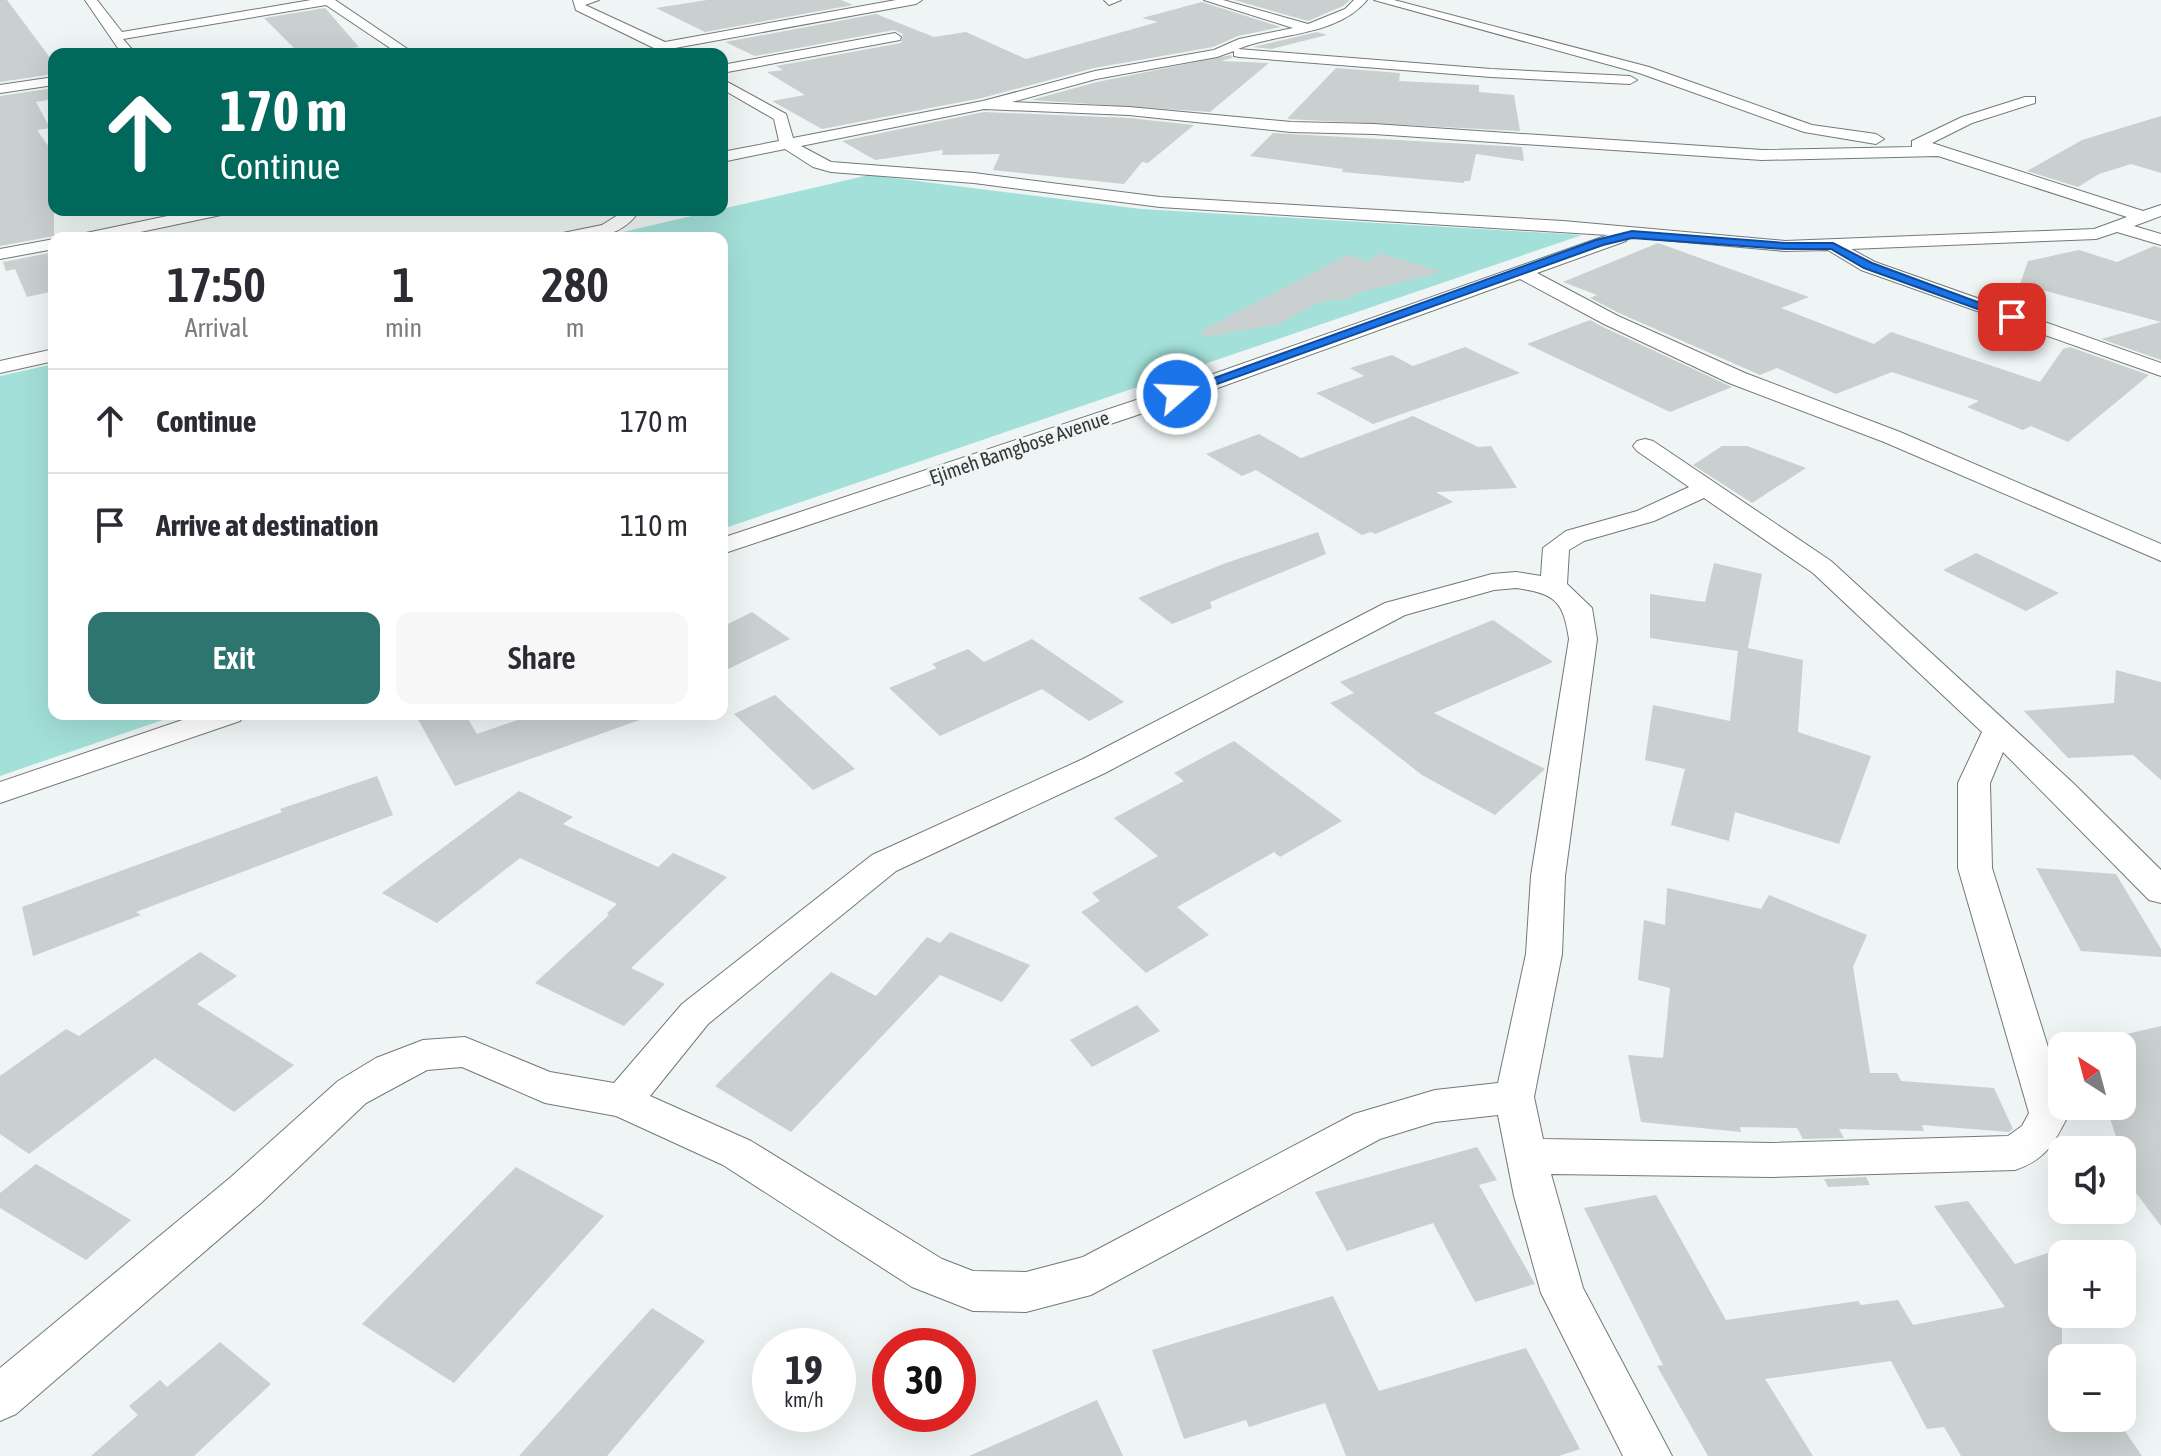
<!DOCTYPE html>
<html lang="en">
<head>
<meta charset="utf-8">
<style>
	:root { --surface:#fff; --page:#f7f7f7; --text:#2b2b33; --muted:#7c7c81; --line:#e1e1e2; --accent:#2d756e }
	body { margin:0; font-family:"Asap Condensed",sans-serif; background:var(--page); color:var(--text); height:100vh; display:flex; flex-direction:column; font-size:30px; white-space:nowrap }
	* { box-sizing:border-box; margin:0 }
	p { font-size:26px; color:var(--muted) }
	.icon { flex:none; width:44px; height:44px; fill:none; stroke:currentColor; stroke-width:2; stroke-linecap:round; stroke-linejoin:round }
	.map { position:relative; flex:1; overflow:hidden }
	.drawer { position:absolute; left:48px; top:232px; width:680px; height:488px; display:flex; flex-direction:column; background:var(--surface); border-radius:16px; box-shadow:0 8px 32px #0002 }
	.drawer>* { flex:none }
	.hud { position:absolute; left:48px; top:48px; width:680px; height:168px; border-radius:16px; box-shadow:0 8px 32px #0002; background:#00695c; color:#fff; overflow:hidden }
	.needle { width:52px; rotate:324deg }
	.buttons { position:absolute; left:2048px; top:1032px; display:grid; gap:16px }
	.buttons a { display:grid; place-items:center; width:88px; height:88px; border-radius:16px; background:var(--surface); box-shadow:0 8px 32px #0002; font-size:40px }
	.speed { position:absolute; left:752px; top:1328px; display:flex; gap:16px; font-size:40px; font-weight:700; text-align:center }
	.speed>* { display:grid; place-content:center; width:104px; height:104px; border-radius:50%; background:var(--surface); box-shadow:0 8px 32px #0002; line-height:1 }
	.speed small { font-size:20px; font-weight:400 }
	.speed .limit { border:12px solid #d22; background:#fff; color:#111 }
	.pin { position:absolute; display:grid; place-items:center; width:68px; height:68px; color:#fff; margin:-34px; border-radius:16px; box-shadow:0 4px 12px #0006 }
	.me { position:absolute; width:88px; margin:-44px; rotate:71deg; stroke-linejoin:round; filter:drop-shadow(0 0 6px #0008) }
	.turn { display:flex; align-items:center; gap:28px; height:168px; padding:0 40px; font-size:36px }
	.turn .icon { width:104px; height:104px; stroke-width:2.5 }
	.turn b { display:block; font-size:56px; line-height:68px }
	.eta { display:flex; justify-content:space-evenly; align-items:center; height:136px; text-align:center }
	.eta b { font-size:48px; font-weight:600; line-height:56px }
	.action { display:flex; gap:16px; margin-top:auto; padding:16px 40px }
	.action a { flex:1; height:92px; border-radius:16px; background:var(--accent); color:#fff; font-size:32px; font-weight:600; line-height:92px; text-align:center }
	.action a+a { background:var(--page); color:var(--text) }
	ul { padding:0; list-style:none }
	li { display:flex; align-items:center; gap:24px; height:104px; padding:0 40px; border-top:2px solid var(--line) }
	li div { flex:1 }
	li b { display:block; font-size:30px }
	li em { font-style:normal }
	.map>svg:first-child { display:block }
	.green { fill:#a3e0d9 }
	.building { fill:#c9d0cf }
	.lines { fill:none; stroke-linecap:round; stroke-linejoin:round }
	.street-casing { stroke:#737978; stroke-width:2 }
	.street { fill:#fff; fill-rule:evenodd }
	.route { fill:#1a73e8; stroke:#114b97; stroke-width:2 }
	.labels { text-anchor:middle; dominant-baseline:central; stroke-width:6; stroke-linejoin:round; paint-order:stroke }
	.far-street-label { font-size:20px; fill:#373939; stroke:#eef5f4 }
</style>
</head>
<body>
<div class="map">
<svg width="2161" height="1456" viewBox="0 0 2161 1456">
	<rect width="100%" height="100%" fill="#eef5f4"/>
	<path class="green" d="M869,175L1141,209L1582,235L722,529V238H597Z
		M54,364V714H180L0,776V376Z"/>
	<path class="building" d="M0,0H7L54,63V74L0,82Z
		M707,0H841L853,5L705,32L656,8Z
		M1234,0H1350L1343,6L1308,21Z
		M1202,2L1281,27L1238,36L1213,47L1094,68L982,98L822,129L772,101L805,95L767,72L783,70L776,66L901,43L903,34L894,30L755,56L725,42L876,14L934,37L966,32L1026,59L1158,22L1142,18Z
		M325,8L359,47L300,54L264,18Z
		M1317,32L1327,35L1271,49L1253,47Z
		M1231,55L1232,58L1221,61L1269,63L1210,112L1031,100L1097,82Z
		M1336,68L1400,73L1399,81L1479,85V92L1514,95L1520,131L1287,119Z
		M54,88V99L36,102L50,128L37,130L54,154V236L0,246V96Z
		M984,112L1129,118L1194,125L1148,163L1142,162L1124,184L993,170L1000,154L942,155L943,150L875,160L842,141Z
		M2161,116V173L2131,164L2099,174L2078,187L2027,171L2082,140Z
		M1273,133L1522,147L1524,161L1476,154L1470,181H1464V183L1342,172L1343,169L1250,156Z
		M1658,243L1809,297L1781,308L1874,344L1891,332L2040,382L2063,349L2070,347L2149,375L2068,442L2031,426L2023,430L1967,407L1979,401L1892,372L1836,394L1777,368L1760,375L1619,313L1590,298L1597,295L1563,282Z
		M2154,246L2161,248V322L2020,284L2028,261L2079,250L2117,262Z
		M49,253L54,266V291L27,297L15,269L6,271L3,262Z
		M1381,253L1442,272L1361,292L1342,301L1335,299L1315,304L1277,325L1204,337L1201,331L1349,254L1365,262Z
		M1590,320L1603,327L1732,387L1670,412L1527,344Z
		M2161,322V360L2101,339Z
		M1465,347L1520,373L1373,424L1316,393L1364,376L1350,368L1392,355L1413,366Z
		M1413,416L1478,447L1491,446L1517,488L1436,492L1453,502L1375,534L1371,532L1362,535L1256,470L1242,476L1206,454L1259,434L1301,458Z
		M1722,446H1747L1806,468L1752,503L1693,465Z
		M1318,532L1326,554L1210,602L1212,608L1172,624L1138,598L1226,563Z
		M1976,553L2059,593L2026,611L1943,570Z
		M1714,563L1762,574L1748,648L1803,660L1798,732L1871,756L1839,844L1735,812L1729,841L1671,825L1685,769L1645,760L1653,705L1730,721L1738,651L1650,638V594L1705,602Z
		M752,612L790,639L722,672V627Z
		M1493,620L1553,662L1434,713L1545,769L1495,815L1422,775L1330,703L1354,693L1340,682Z
		M1032,639L1124,702L1089,721L1042,689L940,736L889,688L937,668L932,664L968,649L984,662Z
		M2116,670L2161,682V780L2133,755L2068,758L2024,711L2114,703Z
		M775,695L855,769L813,790L734,714Z
		M415,714H465L477,734L535,714H645V718L455,786Z
		M1234,741L1342,821L1280,857L1274,852L1177,907L1209,935L1146,973L1081,912L1100,901L1092,893L1158,856L1114,818L1184,781L1174,773Z
		M377,776L393,815L136,912L141,915L33,956L22,907L282,812L280,809Z
		M519,791L573,817L563,824L658,867L673,853L727,877L631,968L665,984L624,1026L535,983L609,915L607,913L617,904L520,858L437,923L382,893Z
		M2036,868L2116,874L2161,949V957L2081,951Z
		M1667,888L1761,909L1769,895L1867,935L1853,967L1870,1073H1897L1901,1081L1994,1088L2013,1129L2009,1132L1922,1125L1924,1131L1839,1129L1844,1138L1803,1139L1797,1128L1740,1127L1741,1132L1641,1122L1628,1055L1663,1058L1670,988L1638,980L1644,920L1665,925Z
		M950,932L1030,965L1002,1002L940,975L791,1132L715,1086L831,972L876,996L927,937L940,943Z
		M200,952L237,976L197,1004L294,1065L234,1112L155,1058L29,1154L0,1134V1076L66,1029L79,1036Z
		M1137,1005L1160,1031L1092,1067L1070,1040Z
		M2161,1026V1226L2133,1189L2106,1106H2122V1035Z
		M1477,1147L1497,1180L1479,1185L1535,1284L1475,1302L1433,1223L1347,1251L1315,1192Z
		M36,1164L131,1220L86,1260L0,1208V1193Z
		M516,1167L604,1216L454,1383L362,1324Z
		M1866,1177L1870,1185L1828,1187L1824,1179Z
		M1656,1195L1726,1320L1858,1301L1861,1305L1898,1300L1913,1325L2005,1307L1934,1206L1968,1201L2015,1264L2062,1248V1426L2116,1418L2142,1456H1961L1944,1427L1927,1429L1891,1361L1765,1379L1813,1456H1708L1657,1366L1663,1365L1584,1208Z
		M1333,1296L1379,1391L1526,1348L1580,1449L1559,1456H1346L1325,1403L1249,1427L1246,1420L1184,1439L1152,1350Z
		M652,1308L705,1341L607,1456H519Z
		M220,1342L271,1384L194,1456H91L138,1415L129,1406L160,1380L167,1387Z
		M1097,1400L1123,1456H969Z"/>
	<g class="lines">
		<g class="street-casing">
			<path id="street" d="M85,0H97L122,32L311,0H335L415,54H399L326,5L123,39L136,54H122Z
				M573,0H599L585,5L665,42L896,0H922L916,4L675,48L682,54H666L576,10Z
				M1104,0H1121L1109,5Z
				M1204,0H1223L1308,24L1345,9L1354,0H1367C1336,37 1279,32 1238,49L1491,69L1630,76L1637,80L1630,84L1491,77L1239,57L1234,56V51L1217,57L1096,79L1012,102L1129,107L1291,122L1374,124L1762,150L1912,147V141L1962,117L2025,97H2035V103L1972,123L1932,143L2143,211L2161,205V216L2134,226L2161,234V245L2117,232L2096,239L1851,249L1875,262L2161,363V376L1861,270L1828,250L1785,251L1629,237L1626,241L1537,273L1618,316L1745,373L1900,432L2161,544V561L1884,442L1729,383L1604,324L1520,279L1215,389L722,554V538L1199,379L1608,235L1160,207L974,183L831,172L813,167L785,149L722,162V152L779,141L774,119L722,89V79L786,114L793,138L983,101L1095,71L1214,50L1239,39L1293,28ZM984,109L1129,115L1291,132L1374,134L1762,160L1938,156L2127,217L2094,229L1785,241L1563,221L1160,197L974,173L831,162L801,146Z
				M1374,0H1394L1649,67L1812,125L1876,134L1884,139L1876,144L1804,132L1639,73Z
				M895,33L901,37L900,40L722,73V65Z
				M54,77V85L0,93V85Z
				M196,210H230L221,215L112,238H77L86,233Z
				M614,210H634L637,214C617,241 585,238 555,238L558,234L602,225L618,215Z
				M54,239V249L0,259V249Z
				M54,349V361L0,373V361Z
				M1645,439L1653,441L1831,561L2072,782L2161,870V903L2149,900L2003,752L1990,783L1992,868L2062,1092V1106H2066L2069,1114C2054,1143 2047,1159 2015,1170L1772,1177L1551,1174L1583,1288L1672,1456H1623L1541,1293L1514,1196L1498,1115L1435,1122L1380,1139L1091,1295L1026,1312L973,1311L912,1287L723,1165L616,1116L545,1103L462,1067L427,1070L366,1103L261,1203L16,1414L0,1421V1368L231,1177L338,1081L376,1058L423,1040L465,1037L550,1072L614,1083L682,1004L872,855L1083,759L1385,603L1492,574L1516,572L1541,576L1543,548L1566,531L1637,511L1689,487L1637,451L1633,446L1637,441ZM1704,498L1813,573L1982,732L1958,783V868L2029,1113L2022,1126L2008,1136L1772,1143L1543,1139L1534,1097L1562,954L1565,876L1597,639L1592,608L1567,584L1569,550L1584,541L1654,521ZM1516,588C1555,594 1563,600 1569,639L1531,876L1526,954L1498,1083L1435,1090L1354,1114L1083,1257L1026,1272L973,1271L942,1259L751,1141L650,1096L708,1024L896,871L1105,773L1405,615L1494,590Z
				M200,714H245L240,721L0,803V782Z"/>
		</g>
		<use href="#street" class="street"/>
	</g>
	<path class="route" d="M1632,231L1785,243H1833L1872,263L2018,317L2008,320L1864,268L1831,249H1785L1632,238L1603,245L1181,397L1170,394L1596,240Z"/>
	<g class="labels">
		<g class="far-street-label">
			<text transform="translate(1019 447) rotate(-19)">Ejimeh Bamgbose Avenue</text>
		</g>
	</g>
</svg>
<div class="buttons">
<a><svg class="needle" viewBox="-14 -14 28 28"><path d="M0-13l5 13h-10z" fill="#e53935"/><path d="M0 13l5-13h-10z" fill="#7c7c81"/></svg></a>
<a><svg class="icon" aria-label="sound" viewBox="0 0 24 24"><path d="M4 9h4l5-4v14l-5-4H4zM17 9q2 3 0 6"/></svg></a>
<a>+</a>
<a>−</a>
</div>
<div class="speed"><div>19<small>km/h</small></div><div class="limit">30</div></div>
<div class="pin" style="left:2012px;top:317px;background:#d93025"><svg class="icon" aria-label="arrive" viewBox="0 0 24 24"><path d="M6 21V4h12l-3 4 3 4H6"/></svg></div>
<svg class="me" style="left:1177px;top:394px" viewBox="-20 -20 40 40"><circle r="17" fill="#1a73e8" stroke="#fff" stroke-width="3"/><path d="M0-11L8 9 0 5-8 9z" fill="#fff"/></svg>
<div class="hud">
<div class="turn"><svg class="icon" aria-label="ahead" viewBox="0 0 24 24"><path d="M12 20V5M6 11l6-6 6 6"/></svg><div><b>170 m</b>Continue</div></div>
</div>
<section class="drawer">
<div class="eta">
<div><b>17:50</b><p>Arrival</p></div>
<div><b>1</b><p>min</p></div>
<div><b>280</b><p>m</p></div>
</div>
<ul>
<li><svg class="icon" aria-label="ahead" viewBox="0 0 24 24"><path d="M12 20V5M6 11l6-6 6 6"/></svg><div><b>Continue</b></div><em>170 m</em></li>
<li><svg class="icon" aria-label="arrive" viewBox="0 0 24 24"><path d="M6 21V4h12l-3 4 3 4H6"/></svg><div><b>Arrive at destination</b></div><em>110 m</em></li>
</ul>
<div class="action"><a>Exit</a><a>Share</a></div>
</section>
</div>
</body>
</html>
